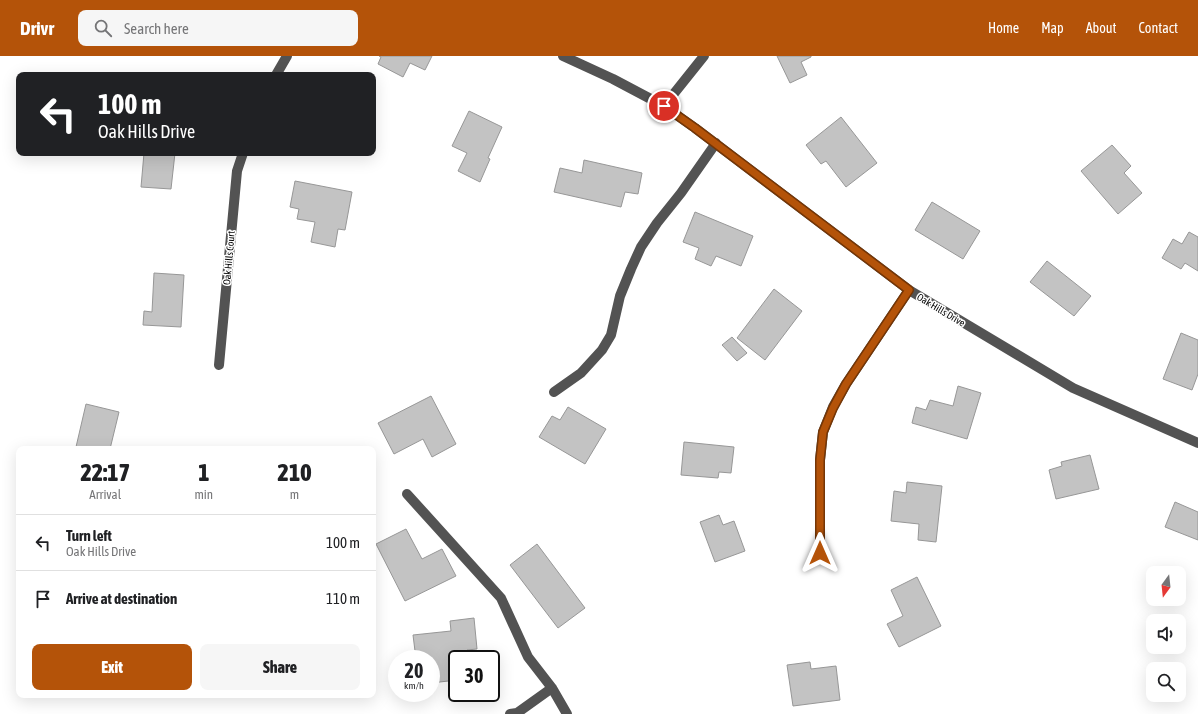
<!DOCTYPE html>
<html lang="en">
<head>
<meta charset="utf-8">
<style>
	:root { --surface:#fff; --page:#f6f6f6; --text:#202124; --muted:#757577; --line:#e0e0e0; --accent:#b45309 }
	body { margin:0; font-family:"Asap Condensed",sans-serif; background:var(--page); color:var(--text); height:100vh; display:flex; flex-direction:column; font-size:15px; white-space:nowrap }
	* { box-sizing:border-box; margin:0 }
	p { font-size:13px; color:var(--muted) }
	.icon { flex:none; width:22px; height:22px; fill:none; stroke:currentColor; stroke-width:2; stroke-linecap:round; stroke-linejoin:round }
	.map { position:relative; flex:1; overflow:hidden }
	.panel { position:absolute; left:16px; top:390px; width:360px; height:252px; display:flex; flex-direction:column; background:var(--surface); border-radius:8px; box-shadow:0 4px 16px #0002 }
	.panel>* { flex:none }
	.banner { position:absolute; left:16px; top:16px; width:360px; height:84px; border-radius:8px; box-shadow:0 4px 16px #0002; background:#202124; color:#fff; overflow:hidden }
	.needle { width:26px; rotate:195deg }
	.fabs { position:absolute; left:1146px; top:510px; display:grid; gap:8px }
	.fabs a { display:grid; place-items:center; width:40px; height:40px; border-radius:8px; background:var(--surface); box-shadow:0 4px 16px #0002; font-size:20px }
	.speed { position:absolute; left:388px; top:594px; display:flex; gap:8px; font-size:20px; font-weight:700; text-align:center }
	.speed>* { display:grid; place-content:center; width:52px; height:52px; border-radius:50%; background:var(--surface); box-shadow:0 4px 16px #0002; line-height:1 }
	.speed small { font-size:10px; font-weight:400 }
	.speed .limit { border:2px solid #111; border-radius:6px; background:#fff; color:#111 }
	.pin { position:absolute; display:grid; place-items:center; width:34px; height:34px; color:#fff; margin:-17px; border:2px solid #fff; border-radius:50%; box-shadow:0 1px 4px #0007 }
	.me { position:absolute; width:44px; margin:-22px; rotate:0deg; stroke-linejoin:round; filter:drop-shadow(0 0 3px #0008) }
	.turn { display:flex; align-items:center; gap:14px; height:84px; padding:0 16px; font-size:18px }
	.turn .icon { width:52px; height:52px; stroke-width:2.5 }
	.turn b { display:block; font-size:28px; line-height:34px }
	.eta { display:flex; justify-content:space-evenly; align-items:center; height:68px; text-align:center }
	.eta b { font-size:24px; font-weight:800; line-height:28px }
	.primary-button { display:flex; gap:8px; margin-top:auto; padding:8px 16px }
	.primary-button a { flex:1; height:46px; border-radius:8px; background:var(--accent); color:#fff; font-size:16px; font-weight:800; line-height:46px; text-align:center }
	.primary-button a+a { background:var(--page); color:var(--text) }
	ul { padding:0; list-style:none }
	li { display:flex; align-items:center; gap:12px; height:56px; padding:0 16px; border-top:1px solid var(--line) }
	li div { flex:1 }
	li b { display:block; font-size:15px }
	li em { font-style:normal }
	header { display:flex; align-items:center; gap:24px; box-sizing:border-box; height:56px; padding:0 20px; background:var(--accent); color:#fff }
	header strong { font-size:19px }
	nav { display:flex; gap:22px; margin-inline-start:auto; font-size:14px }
	.search { width:280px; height:36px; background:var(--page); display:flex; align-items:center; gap:10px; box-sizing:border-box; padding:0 14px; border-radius:8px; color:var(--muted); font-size:15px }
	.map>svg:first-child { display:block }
	.building { fill:#c3c3c3; stroke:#979797 }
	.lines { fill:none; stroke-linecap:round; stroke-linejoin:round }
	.minor { stroke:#535353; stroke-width:10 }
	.route-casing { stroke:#753606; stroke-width:10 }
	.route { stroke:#b45309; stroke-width:7 }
	.labels { text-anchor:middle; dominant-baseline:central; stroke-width:3; stroke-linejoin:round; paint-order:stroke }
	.street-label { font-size:10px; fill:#000; stroke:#fff }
</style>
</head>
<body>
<header>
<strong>Drivr</strong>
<div class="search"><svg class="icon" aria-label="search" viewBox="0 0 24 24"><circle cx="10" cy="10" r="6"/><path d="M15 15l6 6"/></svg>Search here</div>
<nav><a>Home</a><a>Map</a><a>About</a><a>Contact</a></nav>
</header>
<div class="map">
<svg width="1198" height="658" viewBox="0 0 1198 658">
	<rect width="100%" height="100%" fill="#fff"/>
	<path class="building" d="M379,0H432L425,14L410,7L403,21L378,8L381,1Z
		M777,0H811V1L801,6L807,19L790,27Z
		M469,55L502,71L488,102L490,103L480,126L458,115L467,97L452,90Z
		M841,61L877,107L846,131L826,105L821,108L806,89Z
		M1112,89L1131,110L1124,117L1142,137L1118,158L1081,115Z
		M144,97H175L171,133L141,131Z
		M584,104L642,117L638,138L625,136L621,151L554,136L560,112L582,117Z
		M295,125L352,136L345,174L338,173L335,191L311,186L315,166L297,163L299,153L290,151Z
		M932,146L980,175L963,203L915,174Z
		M695,156L753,180L741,210L716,200L711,210L695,203L699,192L683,186Z
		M1189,176L1198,181V215L1185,207L1181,213L1162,202L1173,183L1182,188Z
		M1047,205L1091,240L1074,260L1030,226Z
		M154,217L184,219L181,271L143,269L144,255L152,256Z
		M774,233L802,255L765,304L737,282Z
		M1181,277L1198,284V318L1192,334L1163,323Z
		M732,281L747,297L737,305L722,289Z
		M958,330L981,337L967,383L912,367L916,351L926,354L930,344L953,350Z
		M431,340L456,388L432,401L423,383L394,398L378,367Z
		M86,348L119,356L110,393H85L76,391Z
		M568,351L606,373L585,408L539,381L552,360L560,364Z
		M684,386L734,391L731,417L719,416L718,422L681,419Z
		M1090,399L1099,433L1056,443L1049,414L1062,410L1061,406Z
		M907,426L942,430L936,486L918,484L919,468L891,465L894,435L906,437Z
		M1175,446L1198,456V484L1165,471Z
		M719,459L723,469L734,465L745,495L715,506L700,466Z
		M406,473L422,503L442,493L456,520L405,545L376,488Z
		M537,488L585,552L558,572L510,509Z
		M917,521L941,570L899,591L887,568L903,560L891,534Z
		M474,562L477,593L467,594L468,603H457V624L431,627V603H416L413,579L451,575L450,565Z
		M810,606L811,613L836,610L840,644L793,650L787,609Z"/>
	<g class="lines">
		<path class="minor" d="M563,0L613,23L664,50L695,72L909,234L1073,332L1198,387
			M276,19L287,0
			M664,50L704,0
			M219,309L237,115L243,97
			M554,336L581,317L602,294L611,279L620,240L631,213L641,191L657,167L681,137L716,87
			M407,438L501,542L528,601L552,632L567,658
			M820,497V404L823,376L833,351L846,328L909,234
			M510,658L517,657L552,632"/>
	</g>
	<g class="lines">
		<g class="route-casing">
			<path id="route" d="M664,50L695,72L909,234L846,328L833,352L823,376L820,404V497"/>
		</g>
		<use href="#route" class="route"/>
	</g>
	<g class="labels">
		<g class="street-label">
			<text transform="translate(229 202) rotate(-85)">Oak Hills Court</text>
			<text transform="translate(941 254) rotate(31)">Oak Hills Drive</text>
		</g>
	</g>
</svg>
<div class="fabs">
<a><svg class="needle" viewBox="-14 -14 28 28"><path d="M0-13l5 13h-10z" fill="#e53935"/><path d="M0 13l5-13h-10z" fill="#757577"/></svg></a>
<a><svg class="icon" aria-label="sound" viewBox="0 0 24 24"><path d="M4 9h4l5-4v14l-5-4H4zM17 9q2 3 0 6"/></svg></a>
<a><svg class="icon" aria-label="search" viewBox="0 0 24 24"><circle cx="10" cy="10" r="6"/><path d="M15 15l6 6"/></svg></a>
</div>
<div class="speed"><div>20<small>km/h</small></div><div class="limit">30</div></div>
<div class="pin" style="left:664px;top:50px;background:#d93025"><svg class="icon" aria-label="arrive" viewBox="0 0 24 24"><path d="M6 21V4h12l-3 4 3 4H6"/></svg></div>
<svg class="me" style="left:820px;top:497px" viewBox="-20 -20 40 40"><path d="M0-17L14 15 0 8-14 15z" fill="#b45309" stroke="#fff" stroke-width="4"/></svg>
<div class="banner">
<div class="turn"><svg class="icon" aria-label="left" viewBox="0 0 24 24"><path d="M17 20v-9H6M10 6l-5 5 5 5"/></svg><div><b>100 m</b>Oak Hills Drive</div></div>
</div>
<section class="panel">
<div class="eta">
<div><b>22:17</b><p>Arrival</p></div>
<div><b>1</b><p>min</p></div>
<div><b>210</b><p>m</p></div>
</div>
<ul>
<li><svg class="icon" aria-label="left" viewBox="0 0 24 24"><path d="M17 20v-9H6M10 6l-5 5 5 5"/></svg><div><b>Turn left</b><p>Oak Hills Drive</p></div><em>100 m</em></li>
<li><svg class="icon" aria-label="arrive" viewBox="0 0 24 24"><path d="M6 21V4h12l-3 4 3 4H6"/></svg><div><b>Arrive at destination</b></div><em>110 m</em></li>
</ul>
<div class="primary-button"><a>Exit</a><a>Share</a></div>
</section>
</div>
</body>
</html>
